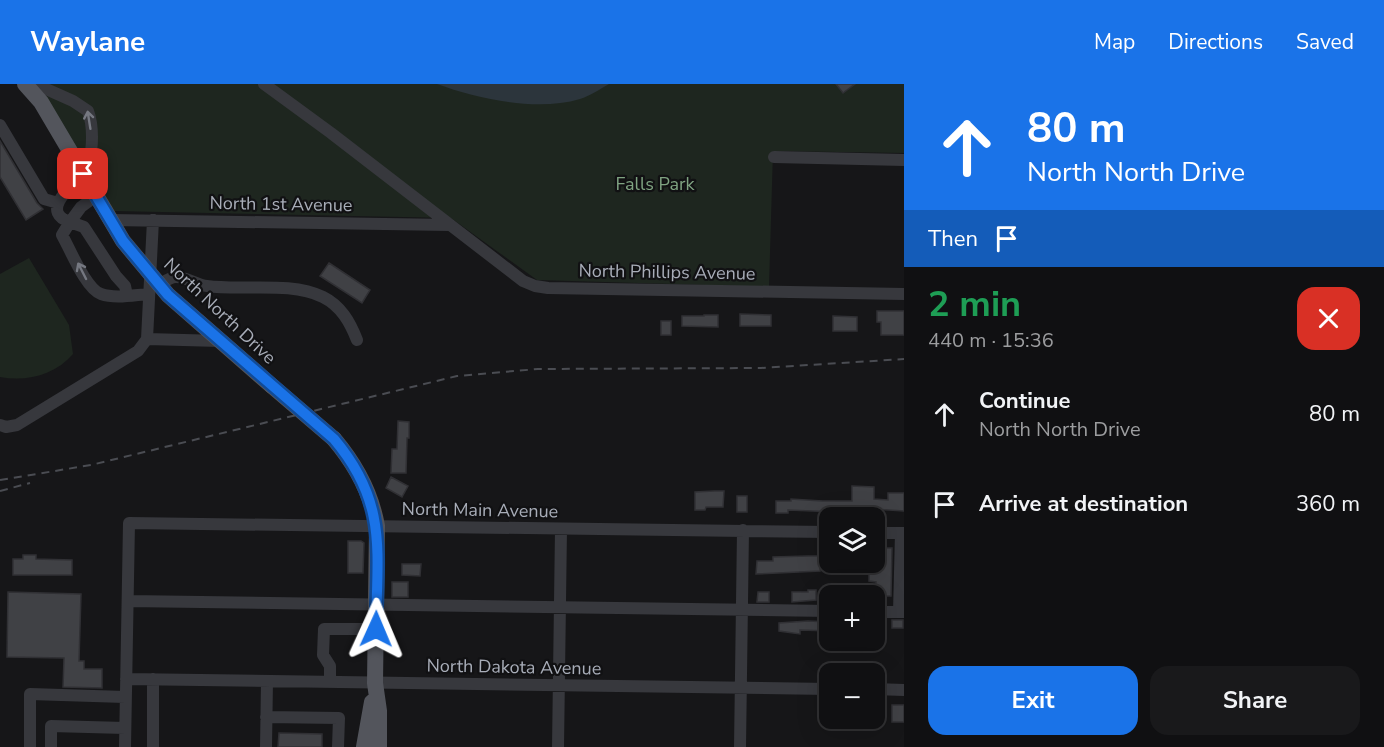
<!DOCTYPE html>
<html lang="en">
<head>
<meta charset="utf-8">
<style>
	:root { --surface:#101012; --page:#19191b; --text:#f1f3f6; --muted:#9c9d9f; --line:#303032; --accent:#1a73e8 }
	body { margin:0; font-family:"Nunito Sans",sans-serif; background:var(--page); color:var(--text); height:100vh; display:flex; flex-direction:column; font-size:22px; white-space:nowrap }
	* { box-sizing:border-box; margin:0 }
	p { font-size:20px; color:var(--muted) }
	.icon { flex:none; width:33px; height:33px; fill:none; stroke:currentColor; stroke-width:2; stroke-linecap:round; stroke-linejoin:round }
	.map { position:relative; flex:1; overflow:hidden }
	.panel { display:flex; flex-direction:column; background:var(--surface); width:480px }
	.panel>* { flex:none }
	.guide { background:#1a73e8; color:#fff; overflow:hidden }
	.tools { position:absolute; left:819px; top:423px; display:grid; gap:12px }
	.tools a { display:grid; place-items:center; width:66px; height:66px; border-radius:12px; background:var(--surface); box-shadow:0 6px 24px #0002,0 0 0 2px var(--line); font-size:30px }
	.pin { position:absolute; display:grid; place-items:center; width:51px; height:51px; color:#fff; margin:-26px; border-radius:12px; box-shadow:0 3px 9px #0006 }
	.me { position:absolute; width:66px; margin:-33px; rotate:1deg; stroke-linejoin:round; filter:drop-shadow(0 0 4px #0008) }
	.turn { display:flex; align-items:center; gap:21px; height:126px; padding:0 24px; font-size:27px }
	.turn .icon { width:78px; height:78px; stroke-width:2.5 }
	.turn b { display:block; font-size:42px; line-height:51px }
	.then { display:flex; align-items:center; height:57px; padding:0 24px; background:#0003; gap:12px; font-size:22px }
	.round { display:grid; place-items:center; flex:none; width:63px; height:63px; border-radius:18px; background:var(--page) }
	.headline { display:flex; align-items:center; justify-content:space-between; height:102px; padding:0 24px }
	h1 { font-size:36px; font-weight:700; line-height:45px; color:#1e9e55 }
	.action { display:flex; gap:12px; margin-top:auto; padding:12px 24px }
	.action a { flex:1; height:69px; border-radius:18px; background:var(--accent); color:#fff; font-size:24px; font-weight:700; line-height:69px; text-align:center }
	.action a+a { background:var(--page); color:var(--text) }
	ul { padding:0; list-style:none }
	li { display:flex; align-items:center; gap:18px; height:90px; padding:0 24px }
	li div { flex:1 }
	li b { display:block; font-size:22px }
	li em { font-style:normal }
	header { display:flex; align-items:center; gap:36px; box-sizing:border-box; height:84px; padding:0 30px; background:var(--accent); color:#fff }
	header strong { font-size:28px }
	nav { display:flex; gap:33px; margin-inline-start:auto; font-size:21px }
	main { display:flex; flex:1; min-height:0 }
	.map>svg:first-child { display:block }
	.green { fill:#1e261f }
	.water { fill:#2c353c }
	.building { fill:#404145; stroke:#303034; stroke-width:1.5 }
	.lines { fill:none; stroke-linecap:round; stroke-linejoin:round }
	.minor { stroke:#37383d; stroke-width:12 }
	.major { stroke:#53555c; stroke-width:16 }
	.rail { stroke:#4a4c52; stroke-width:2; stroke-dasharray:8 6; stroke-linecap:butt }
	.major-bridge { stroke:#53555c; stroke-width:16 }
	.oneway { stroke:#757881 }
	.route-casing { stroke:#114b97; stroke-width:15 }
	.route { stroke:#1a73e8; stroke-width:10 }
	.labels { text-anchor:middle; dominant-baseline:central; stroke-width:4.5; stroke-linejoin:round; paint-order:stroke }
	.park-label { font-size:18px; fill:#7fa381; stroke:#111113 }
	.street-label { font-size:18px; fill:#a8adb8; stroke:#111113 }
</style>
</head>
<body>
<header>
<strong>Waylane</strong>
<nav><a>Map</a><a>Directions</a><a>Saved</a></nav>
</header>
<main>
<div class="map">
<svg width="904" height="663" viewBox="0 0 904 663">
	<rect width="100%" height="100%" fill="#161618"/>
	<path class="green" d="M36,0H904V69L773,67L769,203L537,196L451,134L114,127Z
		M29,174L69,241L73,270C55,291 27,298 0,293V190Z"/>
	<path class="water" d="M437,0H609C600,5 590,12 580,15C537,28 478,15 437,0Z"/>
	<path class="building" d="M836,0H855L843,9Z
		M0,57L37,119L43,125L26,136L0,93Z
		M329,179L370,206L362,219L320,192Z
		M877,227H904V251H881V238H877Z
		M740,230L771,231V242H740Z
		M704,231H718V243L682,242V232H704Z
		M833,232L857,233V247H833Z
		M661,237H671V251H661Z
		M398,337L409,338V354H407L406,389H391L392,365H397Z
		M391,393L408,402L402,413L386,404Z
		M852,402L874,403V415L888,416V409H904V427L874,425V429H862L788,426V429H776V417H791V415L823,417H852Z
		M714,407H724L723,423H706L705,426H695V408Z
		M737,412H747V428H737Z
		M348,457H361L364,459L363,489H348Z
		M876,464H892L891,512H875L876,498L869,497V487L843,486V478H876Z
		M23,471H36V475L72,476V491H13V475H23Z
		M808,472H830V481H820V487L756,490L757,477H773V473Z
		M402,480H421L420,492L402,491Z
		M392,498H408V513H392Z
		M808,506H816V516L792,518V508H808Z
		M8,508L81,510L79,577H84V585H102V604L63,603L64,574L7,573Z
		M758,508H769V518H757Z
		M892,536H903V544H892Z
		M808,537L830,538V547L800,546V550L779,547V539Z
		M892,621H904V638H892Z
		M279,649L322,650V663H278Z"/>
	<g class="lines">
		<path class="minor" d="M35,0L73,17L88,27C95,46 92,75 85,94
			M264,0L331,49L523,197L535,202L548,204L904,210
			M0,41L44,115L58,119
			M774,73L904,76
			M83,90C72,101 39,128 70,138L81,123L96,112
			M110,136L450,141
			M159,201C164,198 170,193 176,193C187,193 197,201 207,202C243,207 290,197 323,213C341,222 350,238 357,256
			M127,211L125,202L116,192L84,143L70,138L62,151C70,165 86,205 101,210C115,215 134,211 148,210
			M147,255L153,136
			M147,255L220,257
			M0,341L6,343L17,341L138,267L147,255
			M874,449H904
			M128,517L830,527
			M874,528H904
			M899,528L901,449
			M126,595L830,605
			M330,598V582L323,571L324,545H376
			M874,605L904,606
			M266,633L339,634L338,663
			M30,663V610L125,613
			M51,663V642L125,644
			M125,663L129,439L830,448
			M153,663V595
			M266,663L267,597
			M558,663L561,445
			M740,663L743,446"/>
		<path class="major" d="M25,0L41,18L123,157L168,211L272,302
			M334,355C356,381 371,408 377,442L375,599L379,627V663
			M364,663L372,618"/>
		<path class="rail" d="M0,396L91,381L457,292L538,285L761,284L904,275
			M0,407L30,399"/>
		<path class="major-bridge" d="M272,302L334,355"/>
	</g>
	<defs><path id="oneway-shaft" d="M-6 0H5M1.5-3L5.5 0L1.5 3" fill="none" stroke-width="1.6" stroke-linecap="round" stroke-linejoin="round" transform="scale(1.5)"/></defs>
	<g class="oneway">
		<use href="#oneway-shaft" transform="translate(89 36) rotate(-99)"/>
		<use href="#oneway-shaft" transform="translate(82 187) rotate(-117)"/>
	</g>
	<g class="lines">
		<g class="route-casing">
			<path id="route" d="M83,90L123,157L168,211L334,355C388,419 377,467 376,545"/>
		</g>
		<use href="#route" class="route"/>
	</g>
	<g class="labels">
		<g class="park-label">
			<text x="655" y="100">Falls Park</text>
		</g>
		<g class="street-label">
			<text transform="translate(281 120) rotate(1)">North 1st Avenue</text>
			<text transform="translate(667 188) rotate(1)">North Phillips Avenue</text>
			<text transform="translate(220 227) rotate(43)">North North Drive</text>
			<text transform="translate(480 426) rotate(1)">North Main Avenue</text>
			<text transform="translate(514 583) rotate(1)">North Dakota Avenue</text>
		</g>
	</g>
</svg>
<div class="tools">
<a><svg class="icon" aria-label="layers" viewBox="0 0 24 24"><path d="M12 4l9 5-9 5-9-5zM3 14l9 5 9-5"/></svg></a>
<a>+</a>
<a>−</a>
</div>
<div class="pin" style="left:83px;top:90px;background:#d93025"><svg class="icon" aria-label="arrive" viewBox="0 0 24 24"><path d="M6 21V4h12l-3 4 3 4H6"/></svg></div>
<svg class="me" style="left:376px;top:545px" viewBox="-20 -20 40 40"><path d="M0-17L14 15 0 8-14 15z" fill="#1a73e8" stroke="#fff" stroke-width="4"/></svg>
</div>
<section class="panel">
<div class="guide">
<div class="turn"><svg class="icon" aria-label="ahead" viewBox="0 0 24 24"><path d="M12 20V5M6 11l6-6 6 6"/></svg><div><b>80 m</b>North North Drive</div></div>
<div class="then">Then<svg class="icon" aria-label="arrive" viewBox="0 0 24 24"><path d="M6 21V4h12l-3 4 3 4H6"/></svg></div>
</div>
<div class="headline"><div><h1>2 min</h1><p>440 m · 15:36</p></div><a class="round" style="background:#d93025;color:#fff"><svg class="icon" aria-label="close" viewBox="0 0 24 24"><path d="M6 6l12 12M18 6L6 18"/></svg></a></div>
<ul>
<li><svg class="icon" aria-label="ahead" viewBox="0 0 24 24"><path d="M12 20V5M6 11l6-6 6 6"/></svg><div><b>Continue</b><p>North North Drive</p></div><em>80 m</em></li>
<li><svg class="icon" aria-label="arrive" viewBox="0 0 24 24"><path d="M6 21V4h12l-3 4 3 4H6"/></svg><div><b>Arrive at destination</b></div><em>360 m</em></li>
</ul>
<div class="action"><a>Exit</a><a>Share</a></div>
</section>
</main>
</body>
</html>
